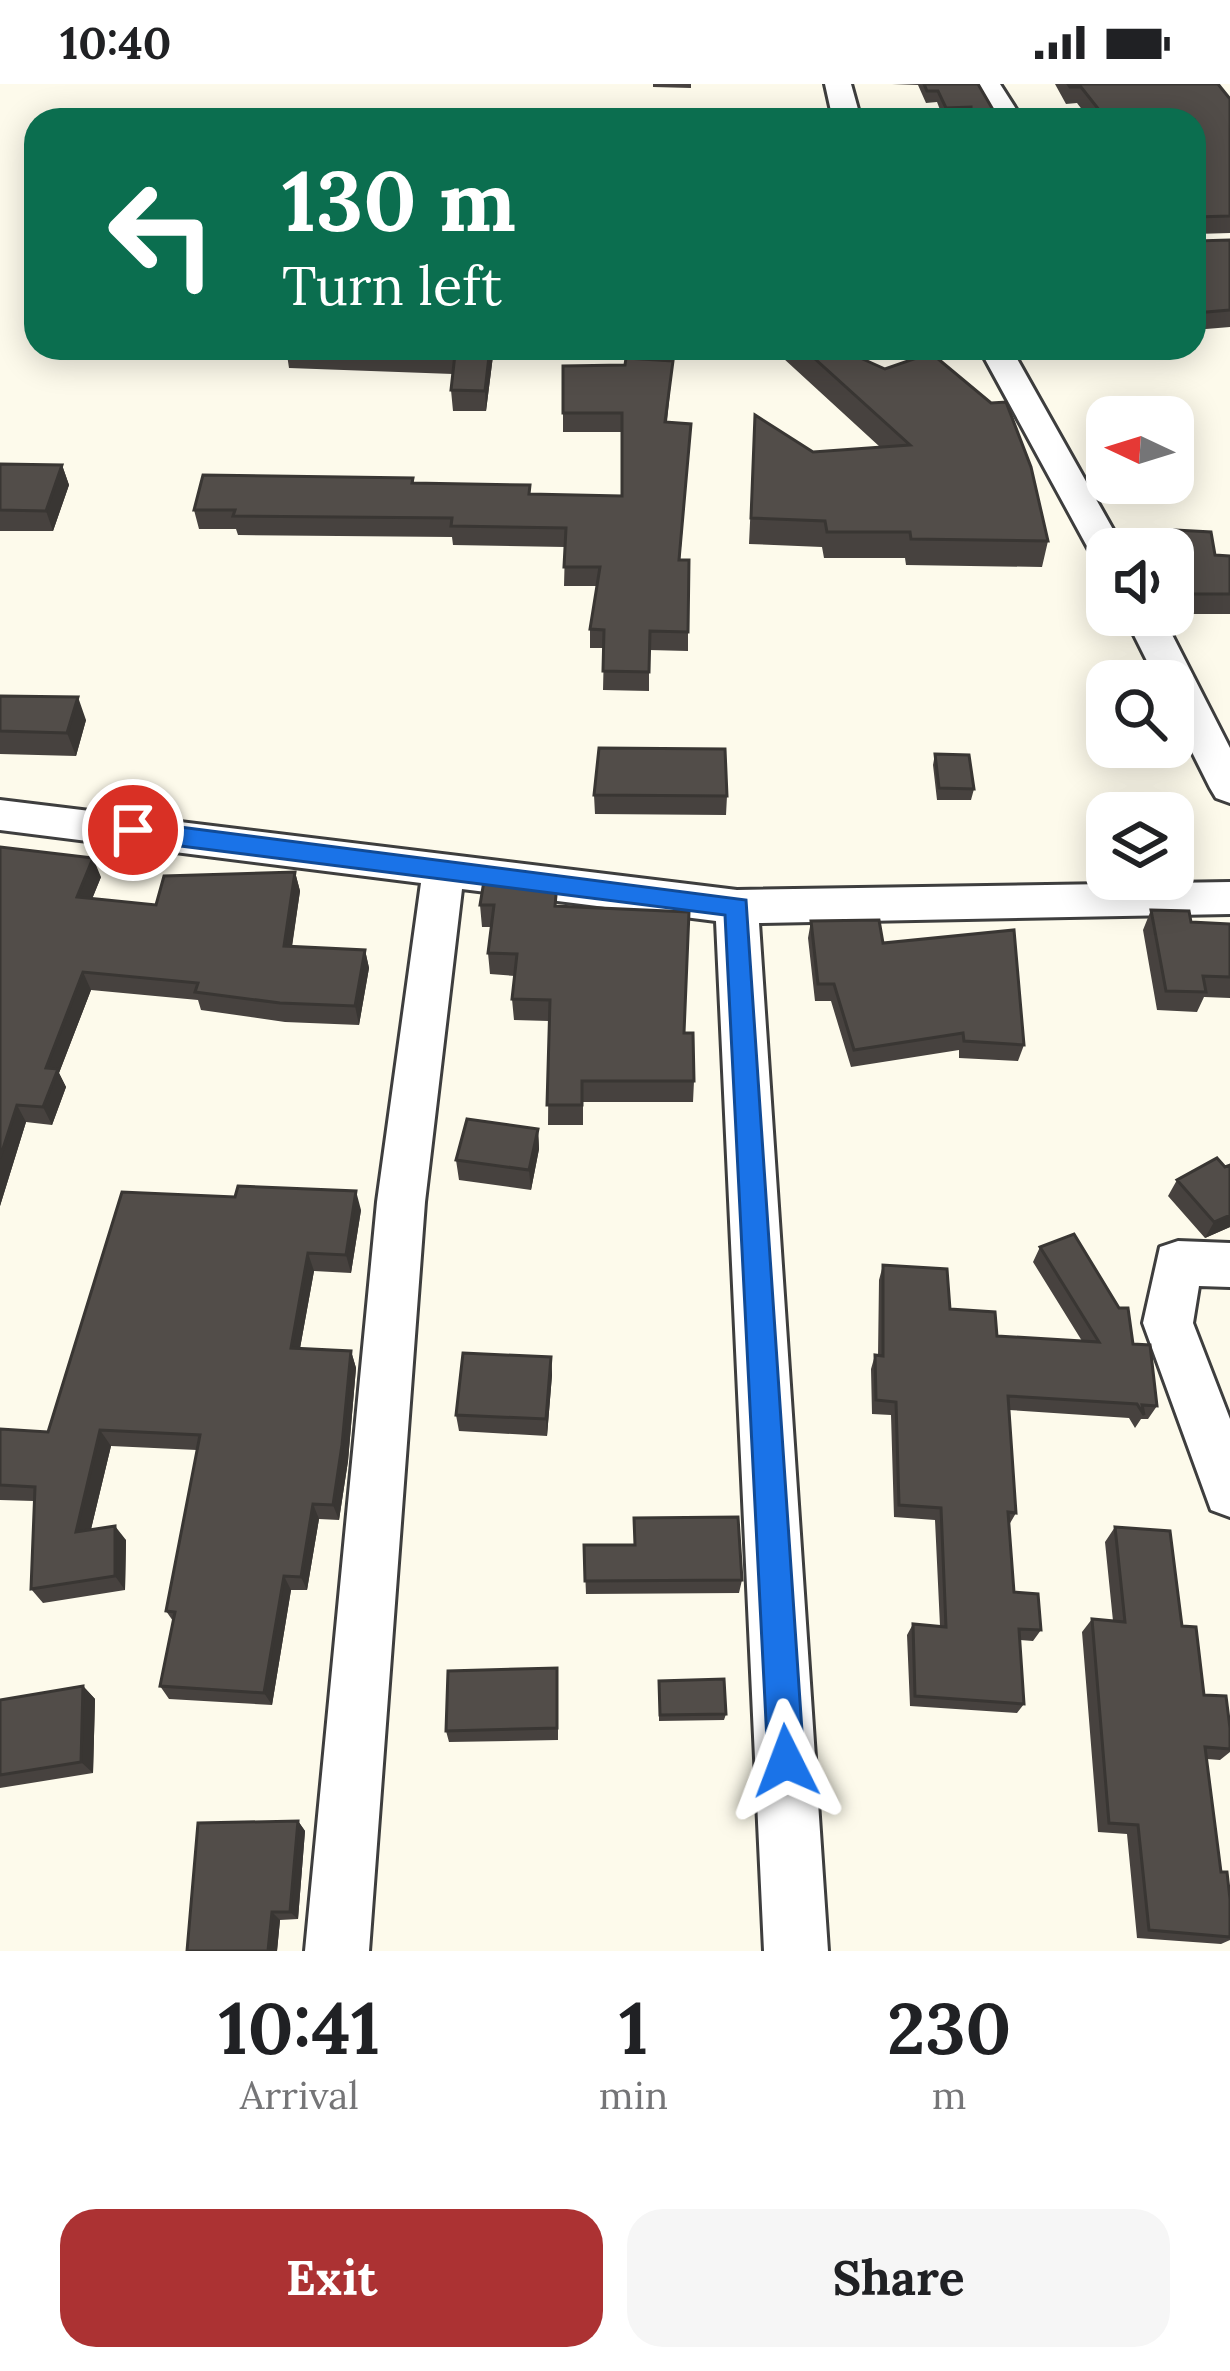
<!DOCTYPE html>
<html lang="en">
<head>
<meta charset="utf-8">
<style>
	:root { --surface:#fff; --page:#f6f6f6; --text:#202124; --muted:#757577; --accent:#ac3233 }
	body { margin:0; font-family:Lora,serif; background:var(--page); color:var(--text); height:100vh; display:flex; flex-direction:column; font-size:45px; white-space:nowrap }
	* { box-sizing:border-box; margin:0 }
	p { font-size:39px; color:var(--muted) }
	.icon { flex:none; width:66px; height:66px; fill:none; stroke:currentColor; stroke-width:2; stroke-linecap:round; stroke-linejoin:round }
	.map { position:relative; height:1867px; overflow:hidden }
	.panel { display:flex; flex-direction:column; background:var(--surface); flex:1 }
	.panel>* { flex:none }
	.banner { position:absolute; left:24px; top:24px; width:1182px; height:252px; border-radius:36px; box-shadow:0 6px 30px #0003; background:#0b6e4f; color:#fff; overflow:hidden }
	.needle { width:78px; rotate:274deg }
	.controls { position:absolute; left:1086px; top:312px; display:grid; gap:24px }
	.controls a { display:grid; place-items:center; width:108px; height:108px; border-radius:24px; background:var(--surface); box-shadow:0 6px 30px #0003; font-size:60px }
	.pin { position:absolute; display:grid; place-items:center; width:102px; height:102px; color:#fff; margin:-51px; border:6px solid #fff; border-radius:50%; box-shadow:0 3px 12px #0007 }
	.me { position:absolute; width:132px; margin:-66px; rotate:357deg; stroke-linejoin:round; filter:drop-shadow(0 0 9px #0008) }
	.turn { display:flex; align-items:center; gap:42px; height:252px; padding:0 60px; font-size:54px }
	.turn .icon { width:156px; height:156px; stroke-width:2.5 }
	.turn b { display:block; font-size:84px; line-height:102px }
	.eta { display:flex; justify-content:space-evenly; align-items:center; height:204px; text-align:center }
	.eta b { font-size:72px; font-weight:700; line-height:84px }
	.cta { display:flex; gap:24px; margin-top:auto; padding:24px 60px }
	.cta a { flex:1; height:138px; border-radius:36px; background:var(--accent); color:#fff; font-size:48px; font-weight:700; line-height:138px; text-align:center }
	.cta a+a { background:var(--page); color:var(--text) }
	.status { display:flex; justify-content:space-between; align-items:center; height:84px; padding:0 60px; background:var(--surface); direction:ltr }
	.status svg { height:33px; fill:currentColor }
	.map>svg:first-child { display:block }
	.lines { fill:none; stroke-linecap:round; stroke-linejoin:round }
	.minor-casing { stroke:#3e3e3e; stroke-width:6 }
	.minor { fill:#fff; fill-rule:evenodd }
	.wall { fill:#47423f }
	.shaded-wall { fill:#393633 }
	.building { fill:#524d49; stroke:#393633; stroke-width:3 }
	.route { fill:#1a73e8; stroke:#114b97; stroke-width:3 }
</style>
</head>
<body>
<div class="status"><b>10:40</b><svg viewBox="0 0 49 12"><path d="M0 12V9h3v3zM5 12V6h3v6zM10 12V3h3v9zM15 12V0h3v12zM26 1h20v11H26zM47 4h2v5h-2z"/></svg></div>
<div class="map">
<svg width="1230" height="1867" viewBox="0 0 1230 1867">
	<rect width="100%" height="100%" fill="#fdfaeb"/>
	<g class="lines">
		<g class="minor-casing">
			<path id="minor" d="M825,0H851L861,36H833Z
				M974,0H1000L1023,36H995Z
				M979,264H1011L1124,465H1107V478L1089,466Z
				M1124,531H1162L1230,664V719L1216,714L1210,704L1173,630V597H1157Z
				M0,716L737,806L1230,798V830L759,839L828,1867H764L716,837L462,805L425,1118L369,1867H305L377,1118L421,799L0,746Z
				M1178,1157L1230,1159V1203L1199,1202L1193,1239L1230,1335V1433L1211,1426L1143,1239L1160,1163Z"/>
		</g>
		<use href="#minor" class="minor"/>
	</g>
	<path class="wall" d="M653,0H691V4L653,3Z
		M892,0H978L999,36H944L937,18L926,19L918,1Z
		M1055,0H1218L1230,15V149L1196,150V157L1230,156V243L1194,246V36H1090L1077,19L1066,20Z
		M286,264H494L486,327H453L451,306L453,290L289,284Z
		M784,264H838L1048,457L1042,483L906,481L905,474H824L822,463L749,460L755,331L813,368L880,363L783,274Z
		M673,277L667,338L691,340L680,476L688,548V567L649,566V607L603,606L604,564H590V545L597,502H564L565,463L453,461L452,453L238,451L236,445H199L194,426L413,394L414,399L530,410L622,412V348H563V282L625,281Z
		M0,380L62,381L69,401L53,447H0Z
		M1175,446L1215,471L1230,472V530H1176L1173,502V465H1169Z
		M0,612L86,636L76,672L0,670Z
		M935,670L974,705L971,716H937L933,681Z
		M594,711L727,712L726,731L595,730Z
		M0,763L101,793L92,815L156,821L295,788L300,807L292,863L365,866L369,884L359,941L285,938L201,926L198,916L91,906L59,989L66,1003L52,1041L26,1038L0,1122Z
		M480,821L558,822L684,949L694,997L693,1018H583V1041H548L549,937L514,936L512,915L515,892L490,890L488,869L491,843H482Z
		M1151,826L1191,838L1230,840V914L1204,913L1197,928L1157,926L1143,846Z
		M811,837L883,859L1024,961L1018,977L959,974V966L851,983L831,917H815L808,854Z
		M538,1045L539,1065L531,1106L459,1096L456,1076Z
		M1177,1096L1230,1143L1205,1154L1168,1112Z
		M361,1126L351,1189L314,1187L300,1264L351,1267L356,1284L348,1377L339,1436L319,1435L307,1506H291L272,1621L169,1615L160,1602L173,1537L166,1527L197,1366L111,1362L91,1445L126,1456L125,1506L43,1519L31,1505L34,1417L0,1416V1345L48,1348Z
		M1040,1163L1133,1260L1157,1322L1148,1335H1141L1135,1344L1129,1334L1009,1326L1016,1429L1009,1441L1014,1508L1041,1546L1033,1557L1020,1556L1024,1620L1017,1629L910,1622L907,1551L913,1540L940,1542L935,1436L894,1433L891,1331L872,1330L871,1285L875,1271L878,1272L879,1196L883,1181L950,1225L997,1252L1082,1257L1033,1178Z
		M551,1273L552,1291L547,1352L459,1347L456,1331Z
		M1115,1443L1182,1542L1204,1611L1230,1644V1668L1220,1676L1207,1675L1221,1788L1230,1815V1856L1221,1860L1137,1854L1127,1750L1098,1748L1082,1548L1092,1535L1113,1537L1105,1458Z
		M584,1461L742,1496L739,1509L586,1510Z
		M558,1597V1656L449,1658L446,1647Z
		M659,1597L726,1630L724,1636L659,1637Z
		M83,1602L95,1615L93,1689L0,1704V1616Z
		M298,1737L305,1747L298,1835L280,1836L277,1867H187Z"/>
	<path class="shaded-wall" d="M490,264H494L486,327L485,307Z
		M62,381L69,401L53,447L46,427Z
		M78,613L86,636L76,672L67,649Z
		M93,774L101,793L85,832L77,813Z
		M295,788L300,807L289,881L284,862Z
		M365,866L369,884L359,941L355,922Z
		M83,888L91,906L59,989L66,1003L52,1041L43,1023L46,984Z
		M17,1021L26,1038L0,1122V1074Z
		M538,1045L539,1065L531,1106L529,1086Z
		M356,1107L361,1126L351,1189L346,1171Z
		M1230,1131V1143L1205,1154L1214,1138Z
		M308,1169L314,1187L297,1281L291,1264Z
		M351,1267L356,1284L348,1377L339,1436L333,1421Z
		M551,1273L552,1291L547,1352L546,1335Z
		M100,1346L111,1362L87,1462L76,1448Z
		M313,1420L319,1435L307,1506L301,1493Z
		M115,1442L126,1456L125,1506L115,1492Z
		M284,1492L291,1506L272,1621L264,1609Z
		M83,1602L95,1615L93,1689L81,1678Z
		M298,1737L305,1747L298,1835L290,1828Z
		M272,1828L280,1836L277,1867H268Z"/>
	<path class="building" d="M924,0H978L999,36H971V23L946,24L938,7H927Z
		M1068,0H1218L1230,15V132L1196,133V157L1230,156V226L1194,229V36H1107L1081,3H1070Z
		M303,264H490L485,307L451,306L455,270Z
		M803,264H838L885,285L931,269L991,319L1006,318L1031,383L1048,457L911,455L910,448H827L825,437L751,434L755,331L813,368L910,361Z
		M626,274L673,277L665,338L691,340L679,476H689L688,548L650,547L649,588L603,587L604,546L590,545L600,483H564L566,444L451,442L452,434L233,432L235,426H194L203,391L413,394L412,399L530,401L529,410L622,412V329H563V282L625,281Z
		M0,380L62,381L46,427L0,426Z
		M1175,446L1211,448L1215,471L1230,472V510H1183Z
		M0,612L78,613L67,649L0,647Z
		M599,664L725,665L727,712L594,711Z
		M935,670L969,671L974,705L939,704Z
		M0,763L93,774L77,813L156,821L164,792L295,788L284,862L365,866L355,922L280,919L195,908L198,899L83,888L46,984L58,985L43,1023L17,1021L0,1074Z
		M485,791L557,800L555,822L689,828L684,949H693L694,997H582V1021H547L550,916L512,915L517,870L488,869L494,821H480Z
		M1151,826L1189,827L1191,838L1230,840V893L1203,892L1206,908L1166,907Z
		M879,836L883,859L1014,846L1024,961L964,957L963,949L854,966L834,900H818L811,837Z
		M467,1035L538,1045L529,1086L456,1076Z
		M1217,1074L1225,1083L1230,1081V1131L1214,1138L1177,1096Z
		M238,1102L356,1107L346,1171L308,1169L291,1264L351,1267L342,1361L333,1421L313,1420L301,1493L284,1492L264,1609L160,1602L175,1528L166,1527L200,1351L100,1346L76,1448L115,1442V1492L31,1505L35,1403L0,1401V1345L48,1348L122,1108L235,1113Z
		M1074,1150L1119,1224H1128L1133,1260L1150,1261L1157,1322L1142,1321L1144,1331L1137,1320L1008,1312L1016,1429L1008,1428L1014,1508L1038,1510L1041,1546L1019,1545L1024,1620L915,1612L913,1540L946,1543L941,1424L899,1421L896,1318L876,1316L875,1271L883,1272V1181L947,1185L950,1225L995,1228L997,1252L1099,1258L1040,1163Z
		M463,1269L551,1273L546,1335L456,1331Z
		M738,1433L742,1496L585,1497L584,1461H635L634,1434Z
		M1115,1443L1170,1447L1182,1542L1196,1543L1204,1611L1226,1612L1230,1644V1665L1205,1663L1221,1788H1227L1230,1815V1853L1149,1846L1138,1741L1109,1739L1092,1535L1125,1538Z
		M557,1584V1644L446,1647L448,1587Z
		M724,1595L726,1630L660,1631L659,1597Z
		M83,1602L81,1678L0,1691V1616Z
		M298,1737L290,1828H272L268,1867H187L198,1739Z"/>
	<path class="route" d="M133,737L746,816L804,1677L798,1690L786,1695L773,1690L768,1677L725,831L133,756L121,746Z"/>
</svg>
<div class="controls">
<a><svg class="needle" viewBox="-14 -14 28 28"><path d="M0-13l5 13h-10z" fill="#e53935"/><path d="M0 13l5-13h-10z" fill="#757577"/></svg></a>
<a><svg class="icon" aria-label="sound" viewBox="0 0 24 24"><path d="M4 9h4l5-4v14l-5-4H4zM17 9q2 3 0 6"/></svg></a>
<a><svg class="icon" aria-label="search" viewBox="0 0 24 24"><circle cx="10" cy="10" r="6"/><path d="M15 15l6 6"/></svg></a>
<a><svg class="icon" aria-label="layers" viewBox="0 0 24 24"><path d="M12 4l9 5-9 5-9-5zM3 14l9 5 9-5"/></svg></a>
</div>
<div class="pin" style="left:133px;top:746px;background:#d93025"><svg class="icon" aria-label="arrive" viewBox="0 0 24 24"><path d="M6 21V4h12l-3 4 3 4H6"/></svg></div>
<svg class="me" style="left:786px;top:1677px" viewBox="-20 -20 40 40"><path d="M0-17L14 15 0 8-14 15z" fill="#1a73e8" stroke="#fff" stroke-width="4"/></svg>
<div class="banner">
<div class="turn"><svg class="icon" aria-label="left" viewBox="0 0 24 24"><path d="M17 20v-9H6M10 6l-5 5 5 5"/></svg><div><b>130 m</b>Turn left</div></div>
</div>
</div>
<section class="panel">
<div class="eta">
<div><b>10:41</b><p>Arrival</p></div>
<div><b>1</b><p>min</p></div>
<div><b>230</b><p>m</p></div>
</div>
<div class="cta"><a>Exit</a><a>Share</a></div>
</section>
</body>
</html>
